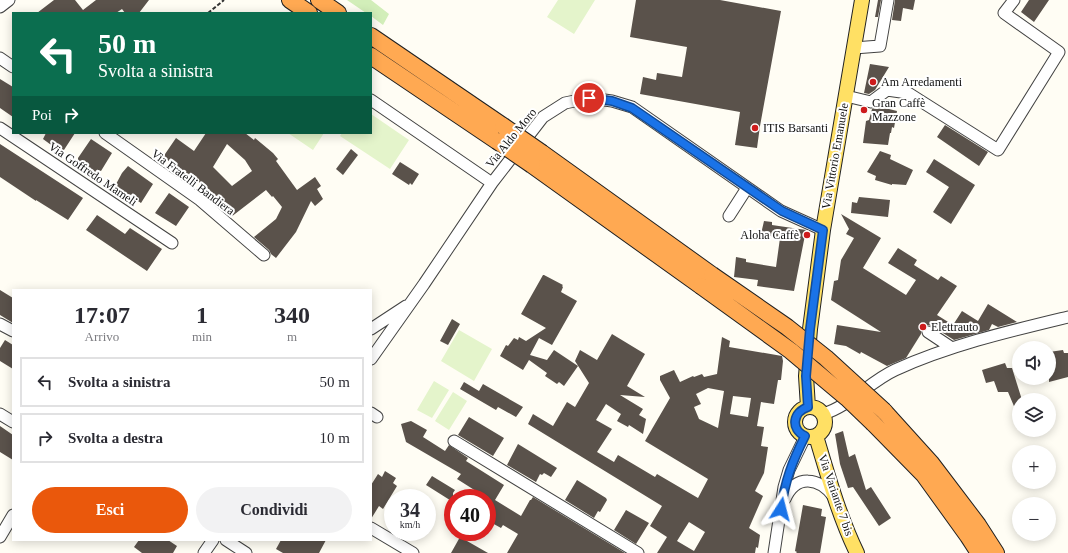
<!DOCTYPE html>
<html lang="it">
<head>
<meta charset="utf-8">
<style>
	:root { --surface:#fff; --page:#f2f2f3; --text:#2b2b33; --muted:#7c7c81; --line:#e1e1e2; --accent:#ea580c }
	body { margin:0; font-family:Georgia,serif; background:var(--page); color:var(--text); height:100vh; display:flex; flex-direction:column; font-size:15px; white-space:nowrap }
	* { box-sizing:border-box; margin:0 }
	p { font-size:13px; color:var(--muted) }
	.icon { flex:none; width:22px; height:22px; fill:none; stroke:currentColor; stroke-width:2; stroke-linecap:round; stroke-linejoin:round }
	.map { position:relative; flex:1; overflow:hidden }
	.side { position:absolute; left:12px; top:289px; width:360px; height:252px; display:flex; flex-direction:column; background:var(--surface); border-radius:0px; box-shadow:0 2px 10px #0003 }
	.side>* { flex:none }
	.guide { position:absolute; left:12px; top:12px; width:360px; height:122px; border-radius:0px; box-shadow:0 2px 10px #0003; background:#0b6e4f; color:#fff; overflow:hidden }
	.fabs { position:absolute; left:1012px; top:341px; display:grid; gap:8px }
	.fabs a { display:grid; place-items:center; width:44px; height:44px; border-radius:50%; background:var(--surface); box-shadow:0 2px 10px #0003; font-size:20px }
	.speed { position:absolute; left:384px; top:489px; display:flex; gap:8px; font-size:20px; font-weight:700; text-align:center }
	.speed>* { display:grid; place-content:center; width:52px; height:52px; border-radius:50%; background:var(--surface); box-shadow:0 2px 10px #0003; line-height:1 }
	.speed small { font-size:10px; font-weight:400 }
	.speed .limit { border:6px solid #d22; background:#fff; color:#111 }
	.pin { position:absolute; display:grid; place-items:center; width:34px; height:34px; color:#fff; margin:-17px; border:2px solid #fff; border-radius:50%; box-shadow:0 1px 4px #0007 }
	.me { position:absolute; width:44px; margin:-22px; rotate:9deg; stroke-linejoin:round; filter:drop-shadow(0 0 3px #0008) }
	.turn { display:flex; align-items:center; gap:14px; height:84px; padding:0 20px; font-size:18px }
	.turn .icon { width:52px; height:52px; stroke-width:2.5 }
	.turn b { display:block; font-size:28px; line-height:34px }
	.then { display:flex; align-items:center; height:38px; padding:0 20px; background:#0003; gap:8px; font-size:15px }
	.eta { display:flex; justify-content:space-evenly; align-items:center; height:68px; text-align:center }
	.eta b { font-size:24px; font-weight:800; line-height:28px }
	.action { display:flex; gap:8px; margin-top:auto; padding:8px 20px }
	.action a { flex:1; height:46px; border-radius:24px; background:var(--accent); color:#fff; font-size:16px; font-weight:800; line-height:46px; text-align:center }
	.action a+a { background:var(--page); color:var(--text) }
	ul { padding:0; list-style:none }
	li { display:flex; align-items:center; gap:12px; height:50px; margin:0 8px 6px; padding:0 12px; border:2px solid var(--line); border-radius:0px }
	li div { flex:1 }
	li b { display:block; font-size:15px }
	li em { font-style:normal }
	.map>svg:first-child { display:block }
	.green { fill:#d2eeb9 }
	.pitch { fill:#e4f4cb }
	.building { fill:#5a524b; fill-rule:evenodd }
	.lines { fill:none; stroke-linecap:round; stroke-linejoin:round }
	.minor-casing { stroke:#434343; stroke-width:13 }
	.major-casing { stroke:#212121; stroke-width:16 }
	.highway-casing { stroke:#212121; stroke-width:18 }
	.path { stroke:#323232; stroke-width:2; stroke-dasharray:4 2; stroke-linecap:butt }
	.minor { stroke:#fff; stroke-width:11 }
	.major { stroke:#ffe064; stroke-width:14 }
	.highway { stroke:#ffa952; stroke-width:16 }
	.highway-bridge-casing { stroke:#212121; stroke-width:18; stroke-linecap:butt }
	.highway-bridge { stroke:#ffa952; stroke-width:16 }
	.route-casing { stroke:#114b97; stroke-width:10 }
	.route { stroke:#1a73e8; stroke-width:7 }
	.poi-dot { fill:#cd1b1c; stroke:#fff; stroke-width:1.5 }
	.labels { text-anchor:middle; dominant-baseline:central; stroke-width:4; stroke-linejoin:round; paint-order:stroke }
	.poi-label { font-size:12px; fill:#101010; stroke:#fff; text-anchor:start }
	.street-label { font-size:12px; fill:#101010; stroke:#fff }
</style>
</head>
<body>
<div class="map">
<svg width="1068" height="553" viewBox="0 0 1068 553">
	<rect width="100%" height="100%" fill="#fffdf4"/>
	<path class="green" d="M347,0H371L389,14L383,25L371,16V13H366Z"/>
	<path class="pitch" d="M558,0H595L574,34L547,17Z
		M371,114L409,140L390,169L340,136L342,133H371Z
		M288,133H324L313,150Z
		M459,330L492,349L474,381L441,361Z
		M434,381L449,390L432,418L417,410Z
		M453,392L467,401L449,430L435,421Z"/>
	<path class="building" d="M54,0H75L83,10L96,0H149L139,13H125L122,9L116,13H37Z
		M636,0H720L781,11L760,126L757,148L735,145L740,112L640,94L643,77L656,80L657,73L682,77L687,47L630,37Z
		M878,0H881L878,17H875Z
		M895,0H915L913,10L903,8L901,21L892,20Z
		M1029,0H1049L1034,22L1021,12Z
		M870,64L889,67L875,90L869,94L864,93Z
		M0,79L13,87V117L0,108Z
		M877,106L897,111L894,128L892,127L891,133H890L888,145L863,143L866,121L869,120L872,109Z
		M945,125L988,152L979,166L937,137Z
		M46,133H75L62,153L43,139Z
		M206,133H245L254,140L255,138L273,153L278,159L276,161L297,190L315,177L321,186L317,189L323,199L315,206L311,201L296,232L276,258L271,254L269,250L254,237L276,219L282,207L273,196L272,197L266,190L231,217L207,193L210,190L163,157L176,138L194,151ZM227,144L245,160L252,171L232,186L213,167Z
		M91,139L112,153L101,171L98,170L95,173L90,172L78,162V158Z
		M0,144L83,198L68,220L36,200V201L0,177Z
		M351,149L358,155L343,175L336,169Z
		M880,151L891,155L890,159L913,170L906,185L892,184V185L875,180L876,176L867,172Z
		M934,159L975,185L951,224L933,212L949,187L926,172Z
		M400,162L419,174L412,185L410,183L409,185L392,174Z
		M128,166L153,184L141,203L115,186L122,173Z
		M169,193L189,207L176,226L155,213Z
		M859,197L890,200L888,217L851,213L852,202L857,203Z
		M841,214L881,238L863,268L906,295L916,280L888,263L898,248L917,260L914,265L938,280L941,276L957,286L937,315L953,325L962,311L978,321L988,304L1017,322L998,327L992,324L989,330L954,340L935,328L929,325L925,326L922,328L921,334L906,358L887,366L861,352L860,354L846,346L834,344L837,325L881,332L831,300L834,281L838,280L841,260L854,238L846,234L849,229Z
		M97,215L125,234L130,228L162,249L147,271L86,230Z
		M764,221L772,222V225L806,230L794,291L757,286L758,280L734,277L736,257L746,259V262L776,267L780,238L761,234Z
		M543,275H544L563,285L562,286L563,287L561,292L577,301L552,345L539,338L530,355L547,360L554,350L578,366L564,386L559,382L557,384L545,376L547,373L529,360L523,370L500,356L506,345L508,346L514,338L518,340L519,337L526,341L546,328L521,314Z
		M0,290L13,298V323L0,315Z
		M452,319L460,324L448,345L440,341Z
		M612,334L645,354L627,386L645,397L620,395L643,409L639,415L646,419L643,434L629,425L628,427L617,421L621,414L606,404L596,420L612,429L597,452L614,462L618,455L655,477L657,474L698,498L708,479L645,441L670,398L660,380V376L674,370L680,382L693,376L694,377L702,374L704,377L717,374L722,337L730,341L729,347L782,356L783,361L781,380H778L774,404L761,402L757,426L764,427L761,446L768,447L764,473L755,491L763,496L749,528L760,535L758,548L756,547L755,553H657L667,537L650,526L662,506L528,424L533,414L553,426L567,402L575,407L589,383L575,361L580,350L597,360ZM708,388L724,391L718,428L699,419L694,407L701,404L696,394ZM733,396L751,398L748,417L730,414ZM689,522L705,532L694,551L677,541Z
		M5,340L13,345V369L0,361V348Z
		M1063,350L1064,353H1068V377L1049,382V352Z
		M1005,363L1007,368H1012L1022,400H1019V418L1008,392H998L994,381L986,383L982,370Z
		M464,382L479,391L483,384L523,407L516,417L498,407L496,410L460,389Z
		M469,417L504,438L493,456L458,435Z
		M411,421L427,430L423,437L445,451L449,445L468,458L466,461L504,485L495,500L521,516L530,500H531L533,497L625,553H507L518,534L503,525L501,528L492,523L495,520L487,515V498L457,479L461,474L406,442L401,424Z
		M0,426L13,435V460L0,452Z
		M843,431L849,457L855,454L866,490L871,487L891,518L879,526L853,487L848,488L840,464L835,434Z
		M518,444L557,468L551,477L544,473L542,475L540,474L536,482L507,465Z
		M385,471L396,478L393,483L397,486L383,509L379,506L371,519V485L378,474L382,477Z
		M432,476L455,490L453,493V502L426,485Z
		M577,480L606,498L607,500L600,512L598,511L594,518L565,500Z
		M803,505L822,509L821,516L826,517L820,553H796L797,552L795,551Z
		M626,510L649,523L636,544L614,530Z
		M460,537L488,553H451Z
		M139,540H168L177,546L173,553H142L134,547Z
		M281,540H326L319,553H283L276,549Z"/>
	<g class="lines">
		<g class="minor-casing">
			<path id="minor" d="M0,7L9,0
				M854,48L880,46L888,0
				M0,58L13,67
				M846,96L871,102L887,90L908,93L998,150L1059,52L1004,13L1014,0
				M371,100L492,183
				M0,128L172,243
				M105,133L200,200L264,255
				M729,216L747,188
				M0,324L13,331
				M371,329L406,306
				M928,332L952,348
				M371,359L424,284L492,183L543,117L565,103L589,98L612,101L632,107L781,211L823,230
				M371,413L377,417
				M0,414L13,422
				M823,414C850,406 869,382 895,370C950,345 1010,331 1068,317
				M454,441L638,553
				M785,499C796,474 819,477 834,497
				M371,528L413,553
				M0,537L13,515
				M226,540L246,553
				M204,553L213,540
				M774,553L784,487L789,470L805,437"/>
		</g>
		<g class="major-casing">
			<path id="major" d="M795 422a15 15 0 1 1 30 0a15 15 0 1 1-30 0Z
				M808,407L806,376L810,329L823,230L862,0
				M816,436C828,476 839,516 857,553"/>
		</g>
		<g class="highway-casing">
			<path id="highway" d="M290,0L309,13
				M319,0L338,13
				M371,36L503,126
				M371,56L497,141
				M542,153L712,275
				M532,165L701,286
				M884,411L931,463L978,525L996,553
				M873,423L924,475L968,536L979,553"/>
		</g>
		<path class="path" d="M208,13L224,0"/>
		<use href="#minor" class="minor"/>
		<use href="#major" class="major"/>
		<use href="#highway" class="highway"/>
		<g class="highway-bridge-casing">
			<path id="highway-bridge" d="M503,126L542,153
				M497,141L532,165
				M712,275L787,327L826,358L884,411
				M701,286L791,351L847,398L873,423"/>
		</g>
		<use href="#highway-bridge" class="highway-bridge"/>
	</g>
	<g class="lines">
		<g class="route-casing">
			<path id="route" d="M589,98L612,101L632,108L782,211L823,230L810,329L806,376L808,407C793,412 790,429 805,436C792,462 785,481 781,509"/>
		</g>
		<use href="#route" class="route"/>
	</g>
	<g class="poi-dot">
		<circle cx="873" cy="82" r="4"/>
		<circle cx="864" cy="110" r="4"/>
		<circle cx="755" cy="128" r="4"/>
		<circle cx="807" cy="235" r="4"/>
		<circle cx="923" cy="327" r="4"/>
	</g>
	<g class="labels">
		<g class="poi-label">
			<text x="881" y="82">Am Arredamenti</text>
			<text x="872" y="103">Gran Caffè<tspan x="872" dy="14">Mazzone</tspan></text>
			<text x="763" y="128">ITIS Barsanti</text>
			<text x="799" y="235" text-anchor="end">Aloha Caffè</text>
			<text x="931" y="327">Elettrauto</text>
		</g>
		<g class="street-label">
			<text transform="translate(511 138) rotate(-51)">Via Aldo Moro</text>
			<text transform="translate(835 156) rotate(-80)">Via Vittorio Emanuele</text>
			<text transform="translate(93 174) rotate(34)">Via Goffredo Mameli</text>
			<text transform="translate(193 182) rotate(37)">Via Fratelli Bandiera</text>
			<text transform="translate(836 495) rotate(71)">Via Variante 7 bis</text>
		</g>
	</g>
</svg>
<div class="fabs">
<a><svg class="icon" aria-label="sound" viewBox="0 0 24 24"><path d="M4 9h4l5-4v14l-5-4H4zM17 9q2 3 0 6"/></svg></a>
<a><svg class="icon" aria-label="layers" viewBox="0 0 24 24"><path d="M12 4l9 5-9 5-9-5zM3 14l9 5 9-5"/></svg></a>
<a>+</a>
<a>−</a>
</div>
<div class="speed"><div>34<small>km/h</small></div><div class="limit">40</div></div>
<div class="pin" style="left:589px;top:98px;background:#d93025"><svg class="icon" aria-label="arrive" viewBox="0 0 24 24"><path d="M6 21V4h12l-3 4 3 4H6"/></svg></div>
<svg class="me" style="left:781px;top:509px" viewBox="-20 -20 40 40"><path d="M0-17L14 15 0 8-14 15z" fill="#1a73e8" stroke="#fff" stroke-width="4"/></svg>
<div class="guide">
<div class="turn"><svg class="icon" aria-label="left" viewBox="0 0 24 24"><path d="M17 20v-9H6M10 6l-5 5 5 5"/></svg><div><b>50 m</b>Svolta a sinistra</div></div>
<div class="then">Poi<svg class="icon" aria-label="right" viewBox="0 0 24 24"><path d="M7 20v-9h11M14 6l5 5-5 5"/></svg></div>
</div>
<section class="side">
<div class="eta">
<div><b>17:07</b><p>Arrivo</p></div>
<div><b>1</b><p>min</p></div>
<div><b>340</b><p>m</p></div>
</div>
<ul>
<li><svg class="icon" aria-label="left" viewBox="0 0 24 24"><path d="M17 20v-9H6M10 6l-5 5 5 5"/></svg><div><b>Svolta a sinistra</b></div><em>50 m</em></li>
<li><svg class="icon" aria-label="right" viewBox="0 0 24 24"><path d="M7 20v-9h11M14 6l5 5-5 5"/></svg><div><b>Svolta a destra</b></div><em>10 m</em></li>
</ul>
<div class="action"><a>Esci</a><a>Condividi</a></div>
</section>
</div>
</body>
</html>
